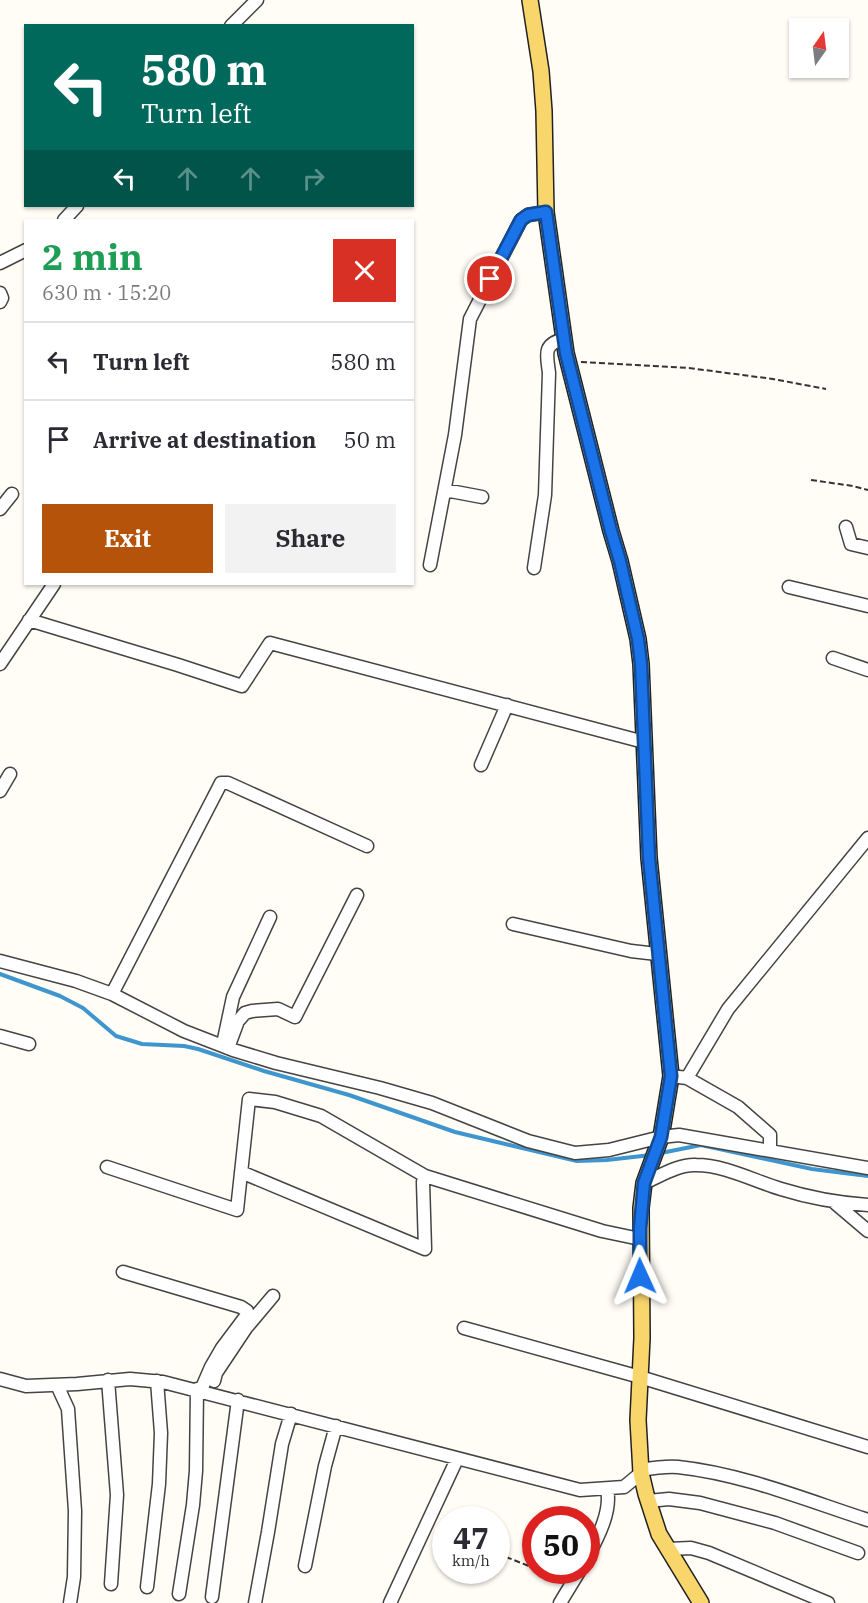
<!DOCTYPE html>
<html lang="en">
<head>
<meta charset="utf-8">
<style>
	:root { --surface:#fff; --page:#f2f2f3; --text:#2b2b33; --muted:#7c7c81; --line:#e1e1e2; --accent:#b45309 }
	body { margin:0; font-family:"IBM Plex Serif",serif; background:var(--page); color:var(--text); height:100vh; display:flex; flex-direction:column; font-size:22px; white-space:nowrap }
	* { box-sizing:border-box; margin:0 }
	p { font-size:20px; color:var(--muted) }
	.icon { flex:none; width:33px; height:33px; fill:none; stroke:currentColor; stroke-width:2; stroke-linecap:round; stroke-linejoin:round }
	.map { position:relative; flex:1; overflow:hidden }
	.details { position:absolute; left:24px; top:219px; width:390px; height:366px; display:flex; flex-direction:column; background:var(--surface); border-radius:0px; box-shadow:0 2px 4px #0004 }
	.details>* { flex:none }
	.top-card { position:absolute; left:24px; top:24px; width:390px; height:183px; border-radius:0px; box-shadow:0 2px 4px #0004; background:#00695c; color:#fff; overflow:hidden }
	.needle { width:39px; rotate:14deg }
	.buttons { position:absolute; left:789px; top:18px; display:grid; gap:12px }
	.buttons a { display:grid; place-items:center; width:60px; height:60px; border-radius:0px; background:var(--surface); box-shadow:0 2px 4px #0004; font-size:30px }
	.speed { position:absolute; left:432px; top:1506px; display:flex; gap:12px; font-size:30px; font-weight:700; text-align:center }
	.speed>* { display:grid; place-content:center; width:78px; height:78px; border-radius:50%; background:var(--surface); box-shadow:0 2px 4px #0004; line-height:1 }
	.speed small { font-size:15px; font-weight:400 }
	.speed .limit { border:9px solid #d22; background:#fff; color:#111 }
	.pin { position:absolute; display:grid; place-items:center; width:51px; height:51px; color:#fff; margin:-26px; border:3px solid #fff; border-radius:50%; box-shadow:0 2px 6px #0007 }
	.me { position:absolute; width:66px; margin:-33px; rotate:359deg; stroke-linejoin:round; filter:drop-shadow(0 0 4px #0008) }
	.turn { display:flex; align-items:center; gap:21px; height:126px; padding:0 18px; font-size:27px }
	.turn .icon { width:78px; height:78px; stroke-width:2.5 }
	.turn b { display:block; font-size:42px; line-height:51px }
	.lanes { display:flex; align-items:center; height:57px; padding:0 18px; background:#0003; justify-content:center; gap:30px; direction:ltr }
	.lanes .off { opacity:.35 }
	.round { display:grid; place-items:center; flex:none; width:63px; height:63px; border-radius:0px; background:var(--page) }
	.overview { display:flex; align-items:center; justify-content:space-between; height:102px; padding:0 18px }
	h1 { font-size:36px; font-weight:700; line-height:45px; color:#1e9e55 }
	.cta { display:flex; gap:12px; margin-top:auto; padding:12px 18px }
	.cta a { flex:1; height:69px; border-radius:0px; background:var(--accent); color:#fff; font-size:24px; font-weight:700; line-height:69px; text-align:center }
	.cta a+a { background:var(--page); color:var(--text) }
	ul { padding:0; list-style:none }
	li { display:flex; align-items:center; gap:18px; height:78px; padding:0 18px; border-top:2px solid var(--line) }
	li div { flex:1 }
	li b { display:block; font-size:22px }
	li em { font-style:normal }
	.map>svg:first-child { display:block }
	.lines { fill:none; stroke-linecap:round; stroke-linejoin:round }
	.stream { stroke:#3f96cf; stroke-width:4 }
	.minor-casing { stroke:#444; stroke-width:15 }
	.major-casing { stroke:#222; stroke-width:18 }
	.path { stroke:#333; stroke-width:2; stroke-dasharray:6 3; stroke-linecap:butt }
	.minor { stroke:#fff; stroke-width:12 }
	.major { stroke:#f9d66b; stroke-width:15 }
	.route-casing { stroke:#114b97; stroke-width:15 }
	.route { stroke:#1a73e8; stroke-width:10 }
</style>
</head>
<body>
<div class="map">
<svg width="868" height="1603" viewBox="0 0 868 1603">
	<rect width="100%" height="100%" fill="#fffdf5"/>
	<g class="lines">
		<path class="stream" d="M0,974L60,996L83,1008L116,1036L142,1044L184,1046L198,1049L264,1071L349,1095L455,1132L577,1161L607,1160L651,1155
			M661,1153L701,1145L812,1169L868,1176"/>
		<g class="minor-casing">
			<path id="minor" d="M231,26L257,0
				M64,220L77,206
				M0,263L26,250
				M0,293L2,298L0,302
				M445,490L482,497
				M0,509L12,494
				M846,527L851,544L868,548
				M430,565L455,435L470,319L521,220L528,215L546,212
				M534,568L545,495L549,373C547,355 542,344 564,339
				M789,587L868,606
				M29,620L178,665L242,686L270,643L644,742
				M833,658L868,670
				M0,664L54,584
				M481,765L507,705
				M0,791L10,774
				M513,924L631,951L657,954
				M0,961L76,981L112,994L184,1031L233,1050L276,1063L380,1088L432,1103L528,1141L575,1153L609,1150L661,1137L679,1135L868,1168
				M112,994L221,783H228L367,846
				M0,1036L29,1044
				M223,1044L233,997L270,917
				M228,1048L238,1021L245,1013L252,1011L278,1009L295,1017L357,895
				M671,1076L687,1078L728,1009L868,838
				M687,1078L738,1107L770,1135V1150
				M107,1167L237,1210L249,1099L275,1102L321,1116L425,1176L602,1231L640,1239
				M241,1172L425,1249L423,1182L425,1176
				M644,1183C660,1176 679,1164 696,1165C725,1165 754,1181 781,1189C810,1198 838,1203 868,1205
				M835,1203L868,1231
				M123,1272L241,1307L247,1311L246,1316L222,1348L211,1367L201,1390
				M464,1328L640,1377L868,1447
				M0,1379L26,1386L77,1384L130,1379L163,1382L580,1490L624,1487L641,1473
				M108,1380L117,1495L111,1584
				M214,1381L216,1373L246,1328L273,1296
				M57,1385L68,1409L75,1511L74,1577L70,1603
				M641,1470C653,1468 666,1466 678,1467C743,1474 806,1500 868,1520
				M648,1501L669,1499L700,1503L775,1523L858,1553
				M668,1549L691,1548L709,1553L828,1603
				M586,1560C597,1539 612,1512 607,1489
				M305,1566L325,1466L336,1426
				M147,1587L159,1484L161,1433L157,1381
				M179,1594L193,1505L196,1471L197,1389
				M212,1597L238,1400
				M255,1603L268,1532L282,1444L291,1414
				M390,1603L457,1459
				M560,1603L580,1570"/>
		</g>
		<g class="major-casing">
			<path id="major" d="M530,0L541,71L544,111L546,212L566,353L611,531L620,561L638,639L641,664L649,858L671,1076L661,1137L644,1183L641,1208L642,1338L638,1420L641,1473L646,1494L659,1534L701,1603"/>
		</g>
		<path class="path" d="M581,362L689,368L773,379L826,389
			M811,480L853,486L868,490
			M506,1557L529,1566H536"/>
		<use href="#minor" class="minor"/>
		<use href="#major" class="major"/>
	</g>
	<g class="lines">
		<g class="route-casing">
			<path id="route" d="M490,279L521,220L528,215L546,212L566,353L611,531L620,561L638,639L641,664L649,858L671,1076L661,1137L644,1183L640,1228V1276"/>
		</g>
		<use href="#route" class="route"/>
	</g>
</svg>
<div class="buttons">
<a><svg class="needle" viewBox="-14 -14 28 28"><path d="M0-13l5 13h-10z" fill="#e53935"/><path d="M0 13l5-13h-10z" fill="#7c7c81"/></svg></a>
</div>
<div class="speed"><div>47<small>km/h</small></div><div class="limit">50</div></div>
<div class="pin" style="left:490px;top:279px;background:#d93025"><svg class="icon" aria-label="arrive" viewBox="0 0 24 24"><path d="M6 21V4h12l-3 4 3 4H6"/></svg></div>
<svg class="me" style="left:640px;top:1276px" viewBox="-20 -20 40 40"><path d="M0-17L14 15 0 8-14 15z" fill="#1a73e8" stroke="#fff" stroke-width="4"/></svg>
<div class="top-card">
<div class="turn"><svg class="icon" aria-label="left" viewBox="0 0 24 24"><path d="M17 20v-9H6M10 6l-5 5 5 5"/></svg><div><b>580 m</b>Turn left</div></div>
<div class="lanes"><svg class="icon" aria-label="left" viewBox="0 0 24 24"><path d="M17 20v-9H6M10 6l-5 5 5 5"/></svg><svg class="icon off" aria-label="ahead" viewBox="0 0 24 24"><path d="M12 20V5M6 11l6-6 6 6"/></svg><svg class="icon off" aria-label="ahead" viewBox="0 0 24 24"><path d="M12 20V5M6 11l6-6 6 6"/></svg><svg class="icon off" aria-label="right" viewBox="0 0 24 24"><path d="M7 20v-9h11M14 6l5 5-5 5"/></svg></div>
</div>
<section class="details">
<div class="overview"><div><h1>2 min</h1><p>630 m · 15:20</p></div><a class="round" style="background:#d93025;color:#fff"><svg class="icon" aria-label="close" viewBox="0 0 24 24"><path d="M6 6l12 12M18 6L6 18"/></svg></a></div>
<ul>
<li><svg class="icon" aria-label="left" viewBox="0 0 24 24"><path d="M17 20v-9H6M10 6l-5 5 5 5"/></svg><div><b>Turn left</b></div><em>580 m</em></li>
<li><svg class="icon" aria-label="arrive" viewBox="0 0 24 24"><path d="M6 21V4h12l-3 4 3 4H6"/></svg><div><b>Arrive at destination</b></div><em>50 m</em></li>
</ul>
<div class="cta"><a>Exit</a><a>Share</a></div>
</section>
</div>
</body>
</html>
